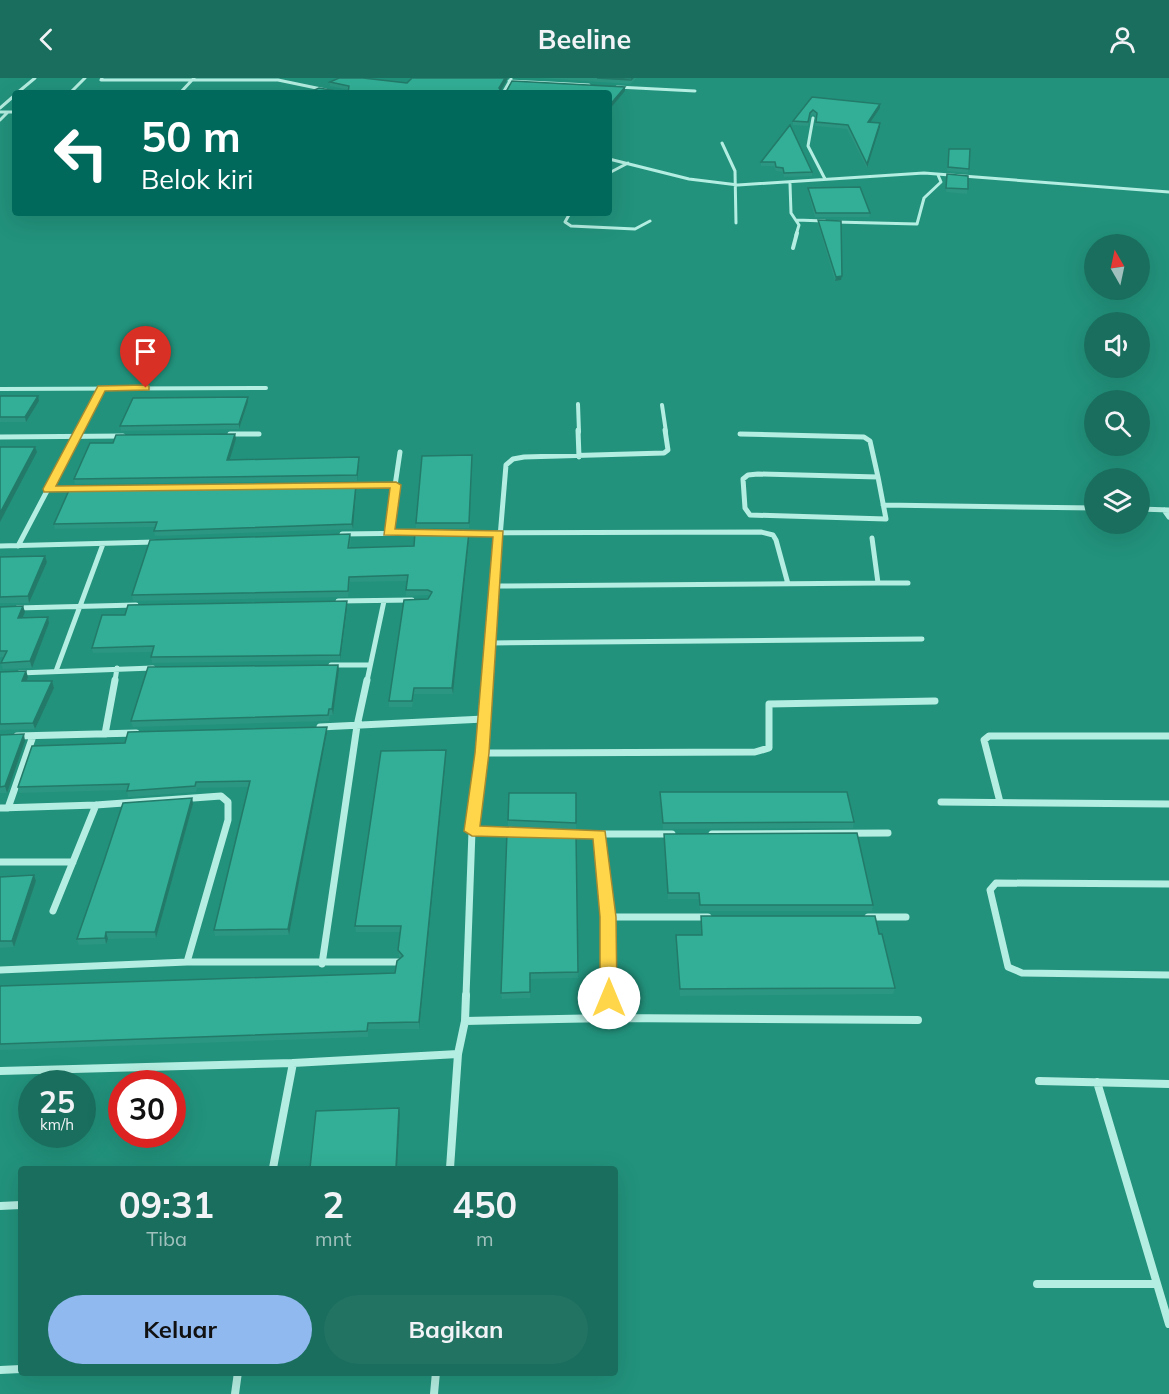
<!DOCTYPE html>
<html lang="id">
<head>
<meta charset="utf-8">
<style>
	:root { --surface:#1a6e5d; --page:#237363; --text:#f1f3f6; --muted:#9fc0bc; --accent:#90b9f0 }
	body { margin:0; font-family:Mulish,sans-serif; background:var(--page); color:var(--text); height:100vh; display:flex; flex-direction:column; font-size:22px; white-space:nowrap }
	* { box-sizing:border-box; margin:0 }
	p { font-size:20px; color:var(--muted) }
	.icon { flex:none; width:33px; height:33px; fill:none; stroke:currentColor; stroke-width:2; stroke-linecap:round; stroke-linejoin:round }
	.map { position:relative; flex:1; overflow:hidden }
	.details { position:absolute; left:18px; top:1088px; width:600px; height:210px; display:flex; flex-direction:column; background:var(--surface); border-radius:6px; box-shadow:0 6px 24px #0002 }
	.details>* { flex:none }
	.guide { position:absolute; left:12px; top:12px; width:600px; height:126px; border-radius:6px; box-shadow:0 6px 24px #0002; background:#00695c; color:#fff; overflow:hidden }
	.needle { width:39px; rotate:351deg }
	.buttons { position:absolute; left:1084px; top:156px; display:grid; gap:12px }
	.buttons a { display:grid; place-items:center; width:66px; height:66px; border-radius:50%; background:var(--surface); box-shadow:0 6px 24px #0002; font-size:30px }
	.speed { position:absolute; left:18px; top:992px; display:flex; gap:12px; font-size:30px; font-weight:700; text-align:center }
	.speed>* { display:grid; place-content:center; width:78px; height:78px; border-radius:50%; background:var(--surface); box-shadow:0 6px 24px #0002; line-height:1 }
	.speed small { font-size:15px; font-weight:400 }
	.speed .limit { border:9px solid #d22; background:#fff; color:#111 }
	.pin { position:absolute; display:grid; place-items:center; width:51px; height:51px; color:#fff; margin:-62px -26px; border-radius:50% 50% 50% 0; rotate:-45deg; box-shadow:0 0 6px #0007 }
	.pin .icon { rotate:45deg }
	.me { position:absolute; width:66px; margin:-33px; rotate:0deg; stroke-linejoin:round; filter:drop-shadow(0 0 4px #0008) }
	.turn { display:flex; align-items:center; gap:21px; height:126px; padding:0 30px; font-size:27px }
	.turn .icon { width:78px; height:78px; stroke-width:2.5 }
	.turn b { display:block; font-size:42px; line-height:51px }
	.eta { display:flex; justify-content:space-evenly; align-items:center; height:102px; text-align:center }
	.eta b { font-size:36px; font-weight:700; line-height:42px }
	.button { display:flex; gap:12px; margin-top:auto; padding:12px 30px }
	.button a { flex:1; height:69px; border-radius:36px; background:var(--accent); color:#111; font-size:24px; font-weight:700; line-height:69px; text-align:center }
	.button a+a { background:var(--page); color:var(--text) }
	header { display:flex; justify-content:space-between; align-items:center; height:78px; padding:0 30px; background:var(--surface); font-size:27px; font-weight:700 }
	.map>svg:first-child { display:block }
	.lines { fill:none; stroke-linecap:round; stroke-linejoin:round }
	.street-far4 { stroke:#b4ede1; stroke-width:3 }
	.street-far3 { stroke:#b4ede1; stroke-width:4 }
	.street-far2 { stroke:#b4ede1; stroke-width:5 }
	.street-far1 { stroke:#b4ede1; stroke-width:7 }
	.street { stroke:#b4ede1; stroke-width:8 }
	.wall { fill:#2b9681 }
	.shaded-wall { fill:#237a69 }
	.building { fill:#32af96; stroke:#237a69; stroke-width:1.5 }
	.route { fill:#ffd54a; stroke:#a68a30; stroke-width:1.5 }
</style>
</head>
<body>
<header><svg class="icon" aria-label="back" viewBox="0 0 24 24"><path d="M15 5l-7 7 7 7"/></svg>Beeline<svg class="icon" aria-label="person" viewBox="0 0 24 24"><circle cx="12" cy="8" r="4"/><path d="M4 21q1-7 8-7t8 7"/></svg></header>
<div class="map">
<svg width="1169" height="1316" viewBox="0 0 1169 1316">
	<rect width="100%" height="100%" fill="#22927c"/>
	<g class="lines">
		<path class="street-far4" d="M102,0L101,2H278L326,12
			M509,3L589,7
			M617,9L695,13
			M17,15L35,0
			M70,15L85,0
			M180,15L194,0
			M503,15L511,1
			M0,30L15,17
			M0,34H15
			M813,40L808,68L825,101
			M0,42L8,34
			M722,65L735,93L736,145
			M609,81L689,101L738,107L924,95L1169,114
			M609,95L628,85
			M790,106L791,135L799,147L796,157
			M570,135L565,144L571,148L635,151L650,143
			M796,142L825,143
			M835,144L917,146L924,120L941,104L938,97"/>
		<path class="street-far3" d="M793,170L797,155
			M0,311L266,310
			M578,326L579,354
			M662,327L666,354
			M78,354L101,310"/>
		<path class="street-far2" d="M578,352L579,379
			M230,356H259
			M740,356L864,359L870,363L878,399
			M0,359L123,358
			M758,396L878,399L886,441L750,437L745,430L743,401L748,397Z
			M349,407H396
			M48,411H78
			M883,427L1095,430
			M1140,431L1169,432
			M1164,432L1169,439
			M388,455L400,374
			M462,455L761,454L773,457L776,462L788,506
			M342,456L422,455
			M0,468L155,464
			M18,468L79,352
			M878,505H908
			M497,508L878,505L872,460
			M338,523L412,522
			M17,530L136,527
			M492,565L922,561
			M331,587H370
			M56,593L103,466
			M19,595L153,590
			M115,603L117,590
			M367,603L384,523
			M488,603L506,387L513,381L524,379L664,375L668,372L665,352"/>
		<path class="street-far1" d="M320,649L484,641
			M105,656L115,602
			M17,658L136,655
			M482,675L755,674L769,670V626L935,623
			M941,724L1169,726
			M1000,724L984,662L989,658H1169
			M0,730L96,727L221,718L228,724V742L187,884
			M8,730L33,658
			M472,753L513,754
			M568,756H672
			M712,756L888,755
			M600,757L608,839L609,918
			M0,784H73
			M1169,806L996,805L990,812L1008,889L1022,895L1169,897
			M53,833L96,727
			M608,839H708
			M868,839H906
			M322,886L357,648L367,602
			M0,892L187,884H398
			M466,918L472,753L488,602"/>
		<path class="street" d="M609,917V940L918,942
			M465,943L609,940
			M0,993L293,985L458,976L465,943L466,917
			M1039,1003L1169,1006
			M1097,1004L1169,1246
			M273,1090L293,985
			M450,1090L458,976
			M0,1128L21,1127
			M1037,1206H1156
			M0,1292L21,1291
			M235,1316L238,1294
			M434,1316L436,1294"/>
	</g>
	<path class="wall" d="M412,0H508L500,12L502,15L625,13L609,32V15H348L349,12L330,8V4L407,5Z
		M539,0H636L631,6Z
		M812,19L880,26V30L871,44L880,45L867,90L847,51L815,48L816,39L813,36L809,39L808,48L793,47V43Z
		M790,47L812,94V98L784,99L783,94L776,93L774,88H761V84Z
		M949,71H970L968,95L947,93Z
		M947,96L968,98L967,116L946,114Z
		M808,110L870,135L869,139H815L808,114Z
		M818,142L842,198L841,202L835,203L818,146Z
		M0,318L39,323L26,344H0Z
		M248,319V324L239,351L121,353L120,348Z
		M236,361L229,382L359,384L357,403L75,406L74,401Z
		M472,382L469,450H416V445Z
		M356,407V412L353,451L155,458L154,453L155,449L55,451L54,446Z
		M350,456L351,461L350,470L414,468L469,460L453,616H414L412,629H389V623L430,518L428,517L406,518V512L407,503L350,504L348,519L133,523L132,517Z
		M45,478L47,484L29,525H0V479Z
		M23,528L25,534L23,539H48L49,545L32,590L3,591L1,585L4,579H0V529Z
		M347,528L340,582L152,585L151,579L152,574L93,575L92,570L125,537Z
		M338,587L339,592L333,637H330L329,643L133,649L131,643Z
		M26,593L28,599L26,603L54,610L35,651L0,652V594Z
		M327,654L289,857L215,858L214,852L248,709L197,710L196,714L128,719L127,712L19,715L18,709L125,665Z
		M0,657L25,663L7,715H0Z
		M446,672V678L419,951H368V959L0,972V908L395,895L400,881L399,878L398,872L400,854H356L355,848Z
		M660,714L854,744L853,750L663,751Z
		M576,715V751L508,748V742Z
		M192,720L193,726L156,860L108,861L106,866L79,867L77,861Z
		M576,756L578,900L530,901V920L502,921L501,915Z
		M664,756L873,827L872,833H700L699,821H668Z
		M34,797L36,803L14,869L0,870V799Z
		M701,838L879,856L895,910L893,916L680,918L676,857H702Z"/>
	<path class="shaded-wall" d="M505,0H508L500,14L499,10Z
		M625,9V13L609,32V28Z
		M880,26V30L868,48V44Z
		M880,45V49L867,90V86Z
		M842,198L841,202L835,203L836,199Z
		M38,318L39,323L26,344L25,339Z
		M248,319V324L239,351V346Z
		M235,356L236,361L228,387L227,382Z
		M35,369L37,374L0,444V435Z
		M359,379V384L357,403V397Z
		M356,407V412L353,451L352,446Z
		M469,454V460L453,616L452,610Z
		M45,478L47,484L29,525L28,518Z
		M347,523V528L340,582V577Z
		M23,528L25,534L20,546L18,540Z
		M48,539L49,545L32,590L30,583Z
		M338,587L339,592L333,637L332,631Z
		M26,593L28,599L24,610L22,603Z
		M52,603L54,610L35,651L33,645Z
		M327,649V654L289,857L288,851Z
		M24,656L25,663L7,715L5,708Z
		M446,672V678L419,951V944Z
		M192,720L193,726L156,860L155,854Z
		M34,797L36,803L14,869L12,863Z
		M106,854L108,861L106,866L105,860Z
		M399,1030L400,1036L397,1090H396Z"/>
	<path class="building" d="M339,0H363L407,5L412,0H505L499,10L502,15L506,14L512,3L625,9L609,28V15H308L319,10L348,15L349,8L330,4Z
		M597,0H633L631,2Z
		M812,19L880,26L868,44L880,45L867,86L848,47L816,44L817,35L813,32L810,35L808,44L793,43Z
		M790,47L812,94L784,95L783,90L776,89L775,84H761Z
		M949,71H970L969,91L948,89Z
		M947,96L968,98V111L946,110Z
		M860,109L870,135H816L808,110Z
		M818,142L841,143L842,198L836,199Z
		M0,318H38L25,339H0Z
		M248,319L239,346L120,348L133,320Z
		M235,356L227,382L359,379L357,397L74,401L90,365H113L116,357Z
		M0,369H35L0,435Z
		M472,377L469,445H416L422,378Z
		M356,407L352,446L154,453L157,444L54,446L70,410Z
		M415,454H469L452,610H414L412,623H389L404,522L428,521L432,514L428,512H406L408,497L349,499L348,513L132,517L150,462L350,456L348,470L414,468Z
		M45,478L28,518L0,519V479Z
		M347,523L340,577L151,579L154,568L92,570L102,537H125L128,527Z
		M23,528L18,540L48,539L30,583L1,585L7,573H0V529Z
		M338,587L332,631H329L328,637L131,643L148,589Z
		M26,593L22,603H52L33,645L0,646V594Z
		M327,649L288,851L214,852L250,703L196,704L195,708L127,713L129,706L18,709L32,668L125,665L128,654Z
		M24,656L5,708L0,709V657Z
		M446,672L419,944L368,945L367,953L0,966V908L395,895L397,883L403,878L398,872L401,848H355L381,673Z
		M660,714H847L854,744L663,745Z
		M509,715H576V745L508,742Z
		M192,720L155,854H106L105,860L77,861L104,783L123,725Z
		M507,754L576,756L578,894L530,895V914L501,915Z
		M857,755L873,827H700L699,815H668L664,756Z
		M34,797L12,863H0V799Z
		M701,838H875L879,856H882L895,910L680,911L676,857H702Z
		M399,1030L396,1090H310L316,1033Z"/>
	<path class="route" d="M146,307L149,308V312L105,313L56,408L396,404L401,407L395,451L503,453L489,675L480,748L605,753L616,839L617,920L615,924H603L600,920V839L593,761L472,758L464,753L475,675L493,459L384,457L390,410L44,414L43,411L98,308Z"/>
</svg>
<div class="buttons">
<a><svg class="needle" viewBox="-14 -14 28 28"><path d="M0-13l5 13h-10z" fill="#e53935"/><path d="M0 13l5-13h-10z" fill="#9fc0bc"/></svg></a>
<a><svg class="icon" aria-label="sound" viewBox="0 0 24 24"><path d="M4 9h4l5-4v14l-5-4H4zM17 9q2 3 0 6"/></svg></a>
<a><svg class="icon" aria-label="search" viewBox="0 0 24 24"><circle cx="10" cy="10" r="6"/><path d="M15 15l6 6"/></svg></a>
<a><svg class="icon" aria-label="layers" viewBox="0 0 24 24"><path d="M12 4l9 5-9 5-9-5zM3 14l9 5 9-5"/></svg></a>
</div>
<div class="speed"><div>25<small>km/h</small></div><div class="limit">30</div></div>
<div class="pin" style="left:146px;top:310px;background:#d93025"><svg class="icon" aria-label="arrive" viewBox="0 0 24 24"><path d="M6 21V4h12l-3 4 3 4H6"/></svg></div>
<svg class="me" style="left:609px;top:920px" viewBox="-20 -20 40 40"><circle r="19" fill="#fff"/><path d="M0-13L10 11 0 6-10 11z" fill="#ffd54a"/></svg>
<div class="guide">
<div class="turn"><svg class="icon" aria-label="left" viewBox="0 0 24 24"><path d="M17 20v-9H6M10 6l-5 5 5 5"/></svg><div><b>50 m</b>Belok kiri</div></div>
</div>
<section class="details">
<div class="eta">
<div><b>09:31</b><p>Tiba</p></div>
<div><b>2</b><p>mnt</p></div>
<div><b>450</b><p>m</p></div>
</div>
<div class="button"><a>Keluar</a><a>Bagikan</a></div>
</section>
</div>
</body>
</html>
